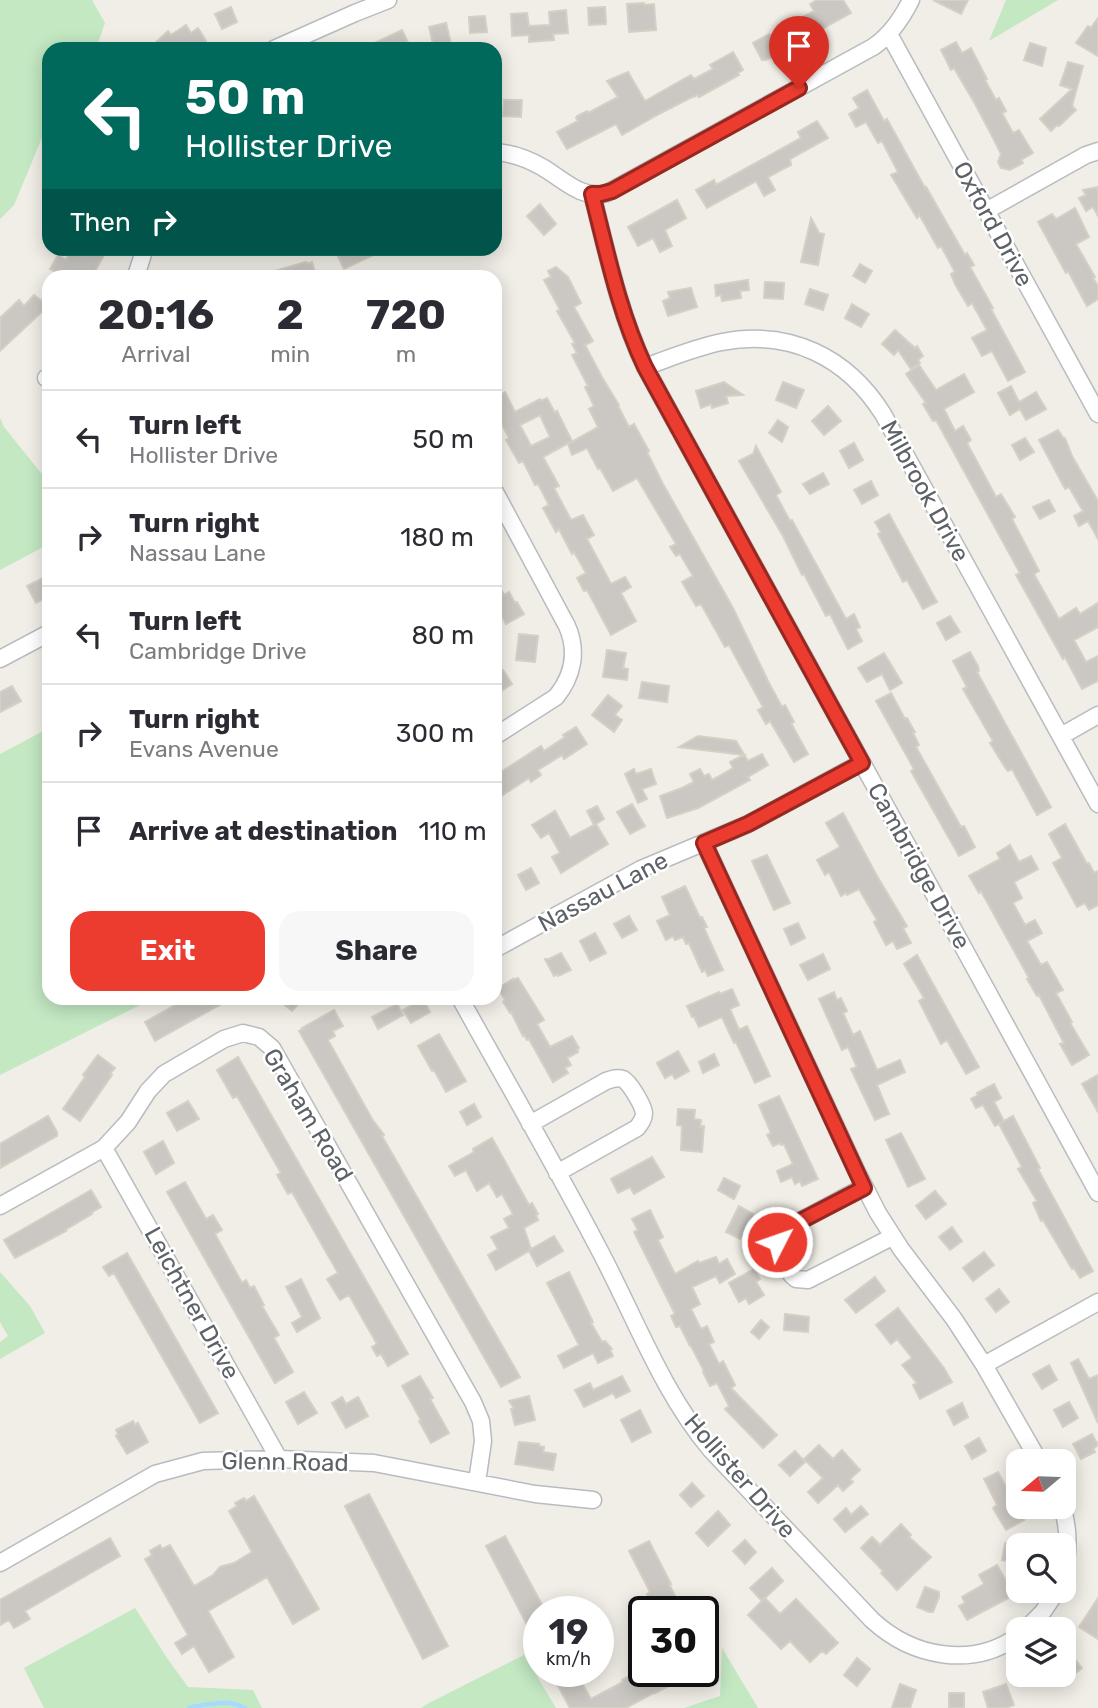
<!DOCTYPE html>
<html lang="en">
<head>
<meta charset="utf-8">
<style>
	:root { --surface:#fff; --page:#f7f7f7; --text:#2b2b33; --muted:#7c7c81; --line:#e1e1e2; --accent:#ec3c30 }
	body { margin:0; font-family:Rubik,sans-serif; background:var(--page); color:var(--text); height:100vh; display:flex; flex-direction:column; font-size:26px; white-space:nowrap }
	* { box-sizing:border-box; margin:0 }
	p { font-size:23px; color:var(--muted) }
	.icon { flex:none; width:38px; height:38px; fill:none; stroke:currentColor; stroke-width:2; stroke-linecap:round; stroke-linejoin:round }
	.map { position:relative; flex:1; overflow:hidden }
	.sheet { position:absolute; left:42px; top:270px; width:460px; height:735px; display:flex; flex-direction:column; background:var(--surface); border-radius:21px; box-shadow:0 4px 18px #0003 }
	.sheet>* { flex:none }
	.guide { position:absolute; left:42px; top:42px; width:460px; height:214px; border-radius:21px; box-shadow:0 4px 18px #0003; background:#00695c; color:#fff; overflow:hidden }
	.needle { width:46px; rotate:251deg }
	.fabs { position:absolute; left:1006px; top:1449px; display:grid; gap:14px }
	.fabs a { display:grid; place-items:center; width:70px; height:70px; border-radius:14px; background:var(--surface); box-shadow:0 4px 18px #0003; font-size:35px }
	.speed { position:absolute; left:523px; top:1596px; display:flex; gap:14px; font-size:35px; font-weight:700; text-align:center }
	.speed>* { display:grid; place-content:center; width:91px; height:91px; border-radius:50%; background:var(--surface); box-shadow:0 4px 18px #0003; line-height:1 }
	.speed small { font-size:18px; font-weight:400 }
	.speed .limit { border:4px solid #111; border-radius:10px; background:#fff; color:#111 }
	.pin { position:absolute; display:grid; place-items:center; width:60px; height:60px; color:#fff; margin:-72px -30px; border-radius:50% 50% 50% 0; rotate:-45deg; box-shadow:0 0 7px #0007 }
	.pin .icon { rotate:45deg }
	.me { position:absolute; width:77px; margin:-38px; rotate:49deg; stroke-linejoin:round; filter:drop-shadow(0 0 5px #0008) }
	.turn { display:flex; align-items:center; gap:24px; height:147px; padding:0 28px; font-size:32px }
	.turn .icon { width:91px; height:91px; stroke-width:2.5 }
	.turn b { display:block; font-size:49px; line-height:60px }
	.then { display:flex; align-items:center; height:66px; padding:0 28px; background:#0003; gap:14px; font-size:26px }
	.eta { display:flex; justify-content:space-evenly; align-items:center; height:119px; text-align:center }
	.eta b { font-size:42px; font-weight:700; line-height:49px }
	.action { display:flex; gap:14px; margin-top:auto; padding:14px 28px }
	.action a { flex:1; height:80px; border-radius:21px; background:var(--accent); color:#fff; font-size:28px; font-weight:700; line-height:80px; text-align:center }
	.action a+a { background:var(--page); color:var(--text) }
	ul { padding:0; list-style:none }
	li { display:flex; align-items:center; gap:21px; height:98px; padding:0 28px; border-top:2px solid var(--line) }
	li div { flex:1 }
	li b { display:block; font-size:26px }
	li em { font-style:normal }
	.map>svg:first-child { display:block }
	.green { fill:#c3e8c2 }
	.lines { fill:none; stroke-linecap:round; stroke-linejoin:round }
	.stream { stroke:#a7daff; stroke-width:4.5 }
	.building { fill:#cbc8c3; stroke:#d5cfc4; stroke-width:2; fill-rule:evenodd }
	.minor-casing { stroke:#b8bcc0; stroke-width:19 }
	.minor { stroke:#fff; stroke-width:16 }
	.route-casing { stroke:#99271f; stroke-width:18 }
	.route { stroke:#ec3c30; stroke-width:12 }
	.labels { text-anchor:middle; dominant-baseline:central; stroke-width:5; stroke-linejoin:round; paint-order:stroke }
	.street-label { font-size:24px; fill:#5d6267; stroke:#fff }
</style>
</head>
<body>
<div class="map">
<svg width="1098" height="1708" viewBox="0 0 1098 1708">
	<rect width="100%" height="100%" fill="#f0eee6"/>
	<path class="green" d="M0,0H92L105,23L96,49H49V125L44,133L14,205L0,219Z
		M1006,0H1058L989,41Z
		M0,418L4,427L49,483V544L0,570Z
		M49,728V998H154L0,1075V754Z
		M0,1272L30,1306L45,1333L0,1359V1342L8,1336L0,1322Z
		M135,1608L167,1658L188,1687L253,1690L262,1708H44L24,1668Z
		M722,1648L758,1708H684L720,1696Z
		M524,1655L556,1708H421L429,1703Z"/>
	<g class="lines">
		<path class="stream" d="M189,1708C193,1706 223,1702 228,1703C234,1703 240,1706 245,1708"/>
	</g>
	<path class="building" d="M817,0H843L851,13L766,60H762L753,43L769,34L773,40L794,29L792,23L814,11L810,4Z
		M933,0H968L961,14Z
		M644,3V5L654,4L656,30L629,32L627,4Z
		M231,7L237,22L222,29L215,14Z
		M605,7L606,24L589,25L588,8Z
		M566,10L568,33L553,34L554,40L529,42V35L512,36L511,14L527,13L529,26L550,25L549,12Z
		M485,16L487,32L470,33L469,17Z
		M1098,18V56L1076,43L1088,26L1091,28Z
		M446,23L451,44L434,48L429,27Z
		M186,25L191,33L198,28L206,41L193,49H149L168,31L171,35Z
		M402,30L411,49H362Z
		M956,42L962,53L971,48L987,79L985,80L996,100L999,98L1006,111L1002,113L1013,133L1019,130L1033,153L1021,160L1023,163L1010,170L1001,168L998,162L1001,154L991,134L974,102L954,68L951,70L941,50Z
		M1030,43L1046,48L1042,66L1024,60Z
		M733,52L743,70L738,73L739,75L699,97L698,95L690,98L659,114L622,135L616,124L567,149L557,132L578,121L576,118L577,116L587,111L588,113L618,97L607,81L628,72L645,101L691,75L694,79L713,69L710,65Z
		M1068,62L1083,66L1072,106L1076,110L1059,126L1057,125L1051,131L1040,119L1072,89L1060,85Z
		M867,90L884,121L887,119L925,188L926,187L965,255L967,253L974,265L970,267L993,308L991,309L1025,372L1008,381L992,351L982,356L972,338L987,330L972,303L968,306L955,284L951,274L955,272L941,246L938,248L919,214L917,218L891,175L898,172L882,141L878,143L866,122L856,127L849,114L859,108L853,98Z
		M504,100H522L521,117L503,116Z
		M817,121L828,138L790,159L791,165L768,177L775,190L764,196L756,181L707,208L696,190L714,180L716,185L801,138L798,132Z
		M1098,187V216L1093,207L1086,211L1079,198L1086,195L1083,190Z
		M677,200L686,218L665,230L672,246L660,252L653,238L638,246L628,227Z
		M540,204L556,224L544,235L527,216Z
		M1075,208L1089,237L1076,244L1095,277L1093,278L1098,286V299L1087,306L1068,271L1066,273L1038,222L1052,214L1056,219Z
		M811,218L819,233L824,234L818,265L801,262Z
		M86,248H106L103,257L92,276H64L50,269L58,255L66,260L71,249L84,255Z
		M341,248H388L344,269L337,254L343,252Z
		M306,262L307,264L312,262L316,276H269L268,273Z
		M860,264L872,271L865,283L853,276Z
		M556,267L568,277L581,303L574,307L593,341L585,345L603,379L619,405L618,406L629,427L634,424L649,451L647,452L663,484L733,608L769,683L782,707L785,705L794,722L791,723L808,754L794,762L770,721L766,724L758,710L763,707L729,645L725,647L701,604L696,606L682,582L693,576L680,554L676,556L670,547L676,544L637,478L613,491L600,468L598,469L587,448L572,455L568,444L598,427L589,409L594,406L585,387L588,386L572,355L577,353L572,344L575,343L557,311L560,310L544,280L551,277L548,271Z
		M748,280L749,290L740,291L741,298L722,301L721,295L716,296L715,285Z
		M765,282L784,283L783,299L764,298Z
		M691,288L697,307L668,316L663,301L670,298L668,292Z
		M810,289L828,295L823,310L805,304Z
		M34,295L48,306L0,351V318L19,300L24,306Z
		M852,304L869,314L861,327L845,318Z
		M895,330L915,348L917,346L923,356L918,360L920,363L911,369L898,350L894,355L882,344Z
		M919,365L936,390L964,374L974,392L944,409L955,431L963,426L971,440L967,443L996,497L1001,494L1015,517L1012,519L1039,571L1034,574L1059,619L1076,608L1080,614L1098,603V627L1074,640L1086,662L1098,656V681L1082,689L1065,657L1063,659L1020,582L1016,575L1020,573L936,420L933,421L923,404L926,403L906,374Z
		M724,382L743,395L726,396L728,403L712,408L711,404L701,408L696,391Z
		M783,382L804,390L796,408L776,400Z
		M1011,386L1019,402L1036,392L1046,409L1026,420L1020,409L1010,415L998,393Z
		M505,392L515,412L540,399L541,401L547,398L555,413L557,411L572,441L543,457L559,486L554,488L571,520L583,515L594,535L587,539L611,584L625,577L631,587L621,593L636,621L611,635L587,590L584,591L577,578L586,573L574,552L572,554L559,529L556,532L543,508L549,505L538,484L535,485L523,461L519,463L506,440L509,438L495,411V397ZM540,415L550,437L531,446L520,425Z
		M828,406L841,421L824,435L812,421Z
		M778,420L788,427L782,442L769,433Z
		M1058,430L1064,439L1065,438L1072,456L1098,501V539L1088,521L1079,526L1074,516L1083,511L1069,487L1065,489L1039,440Z
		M1025,438L1034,452L1020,460L1012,445Z
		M854,443L863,460L849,468L840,451Z
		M756,446L781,492L776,495L790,521L792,520L846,619L854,614L860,627L856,629L862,641L848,649L830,614L826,616L804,574L802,575L783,536L739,461L753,454Z
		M823,473L829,484L810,494L803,484Z
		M871,481L878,495L862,504L854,490Z
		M1049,500L1055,511L1040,519L1033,507Z
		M889,514L937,602L923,609L907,580L903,582L878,534L881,532L875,522Z
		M49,575V596L36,603L27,586Z
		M495,578L504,595L509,592L515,603L517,602L524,614L506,624L503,618L495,622Z
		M950,616L960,632L946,640L937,623Z
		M519,634L538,636L535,662L516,660Z
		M607,650L626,653L623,668L628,669L627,680L603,677Z
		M970,652L978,666L979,671L977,672L1051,807L1037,815L1012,769L1008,771L1006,769L990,743L993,741L963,689L967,687L953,661Z
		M884,653L902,683L890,690L882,674L867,682L858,668Z
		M503,670L512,684L495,695V674Z
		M642,682L669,686L667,702L639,698Z
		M12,686L21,701L0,712V692Z
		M891,693L905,719L907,718L915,732L913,733L919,745L916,747L961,827L964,826L975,847L959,856L911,771L914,769L876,701Z
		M608,695L622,706L615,715L622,720L614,732L592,715Z
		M576,727L587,744L564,759L562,755L538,770L541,775L531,782L529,778L495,800V776L541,746L544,751L565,737L563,735Z
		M698,736L736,741L748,761L762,754L768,765L748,777L750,780L698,808L667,818L660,796L682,788L694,782L690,774L700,769L704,776L709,774L712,780L733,768L730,762L744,755L679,747Z
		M634,769L636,774L651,769L656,784L642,789L647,799L638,803L625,774Z
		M632,804L645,826L630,834L617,812Z
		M597,806L604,819L596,824L608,844L561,873L552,857L560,853L549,833L541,838L532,825L555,811L570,838L594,825L587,811Z
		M843,813L877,876L907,926L903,928L911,943L897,949L893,941L886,945L874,922L877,920L859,889L847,895L846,893L841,896L829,872L825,875L817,860L840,847L826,823Z
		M1065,824L1087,864L1089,863L1094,873L1098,871V905L1089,910L1085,903L1077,907L1053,863L1062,858L1049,834Z
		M1010,845L1019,862L1031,856L1038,869L1014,882L1022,898L1013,903L1025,925L1035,920L1042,933L1027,941L1041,965L1047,962L1063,990L1056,993L1072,1022L1070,1023L1089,1055L1072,1065L1060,1044L1064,1043L1054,1024L1039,995L1037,996L1027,979L1029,978L981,891L979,893L969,876L1000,859L997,853Z
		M767,855L790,903L774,910L752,861Z
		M531,868L539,883L526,890L518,875Z
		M685,886L700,918L702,917L707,927L704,928L723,970L708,976L705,970L702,972L689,943L686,944L683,937L675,940L673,936L666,940L657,921L670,915L662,897Z
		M629,916L637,930L622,938L614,924Z
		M798,923L805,938L791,945L784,929Z
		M595,933L606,953L590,961L580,941Z
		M561,953L571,970L558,976L557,974L554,976L545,959H549Z
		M823,954L830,969L808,980L800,965Z
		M917,955L979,1067L966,1074L947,1040L941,1044L919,1001L924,998L904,964L905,963Z
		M518,978L544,1020L537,1024L550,1047L572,1036L579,1048L577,1049L578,1052L567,1058L571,1065L565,1068L568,1073L553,1082L529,1039L527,1040L524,1035L523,1036L511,1012L510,1013L503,1002L505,1000L498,988L513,979V980Z
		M732,989L739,1005L730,1009L739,1030L747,1026L770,1076L755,1083L736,1042L734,1043L722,1017L699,1027L694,1017H692L687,1006L719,992L720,994Z
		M834,992L837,1000L841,998L847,1011L843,1013L853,1035L860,1031L877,1070L900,1060L905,1072L877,1085L889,1114L875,1120L851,1069L857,1067L848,1047L842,1050L819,999Z
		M188,998H232L155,1041L145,1022Z
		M276,998H304L292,1011Z
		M423,999L430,1012L411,1023L403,1010Z
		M397,1004L403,1015L378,1029L372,1017Z
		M334,1010L343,1026L333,1031L335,1036L328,1040L372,1119L384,1135L382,1136L520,1377L501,1387L299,1031L303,1029L302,1028Z
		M439,1034L466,1081L446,1092L434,1070L432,1071L418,1046Z
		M678,1051L689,1071L675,1079L672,1074L665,1078L657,1063Z
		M714,1054L719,1065L703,1073L699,1062Z
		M98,1055L115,1068L110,1074L112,1075L80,1121L63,1109L85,1077L83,1075Z
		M238,1057L408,1354L388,1366L381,1354L377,1356L372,1347L377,1344L349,1295L340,1300L327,1279L338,1273L292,1192L288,1194L277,1175L281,1173L237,1096L233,1098L217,1070Z
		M1098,1075V1112L1082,1084Z
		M994,1084L1001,1098L994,1102L1004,1121L995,1126L983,1105L976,1108L971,1099L978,1095L977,1093Z
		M779,1096L818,1179L802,1186L800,1181L795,1184L792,1177L781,1182L777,1171L793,1164L784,1144L781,1145L780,1143L773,1146L767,1135L771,1133L759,1105Z
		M188,1101L199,1119L177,1131L167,1113Z
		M474,1104L481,1117L467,1125L460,1112Z
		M678,1109L695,1110L694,1119L701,1120L700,1127L704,1126L702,1152L681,1150L682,1126L677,1125Z
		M48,1116L57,1132V1136L0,1168V1144Z
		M1013,1116L1040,1168L1038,1169L1093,1271L1080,1278L1074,1268L1072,1269L1043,1220L1041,1221L1033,1203L1037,1201L1018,1169L1022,1167L999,1124Z
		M901,1133L925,1179L908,1187L886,1140Z
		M492,1138L529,1205L532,1203L538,1214L536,1215L538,1220L524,1228L531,1249L554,1236L563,1251L537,1266L529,1251L496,1270L488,1255L498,1249L491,1237L509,1228L504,1219L513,1214L502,1194L497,1197L489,1183L477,1191L466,1170L455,1176L449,1166L474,1152L473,1149Z
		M163,1141L174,1163L156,1174L144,1152Z
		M652,1157L664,1177L634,1194L630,1187L618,1193L611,1179Z
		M724,1178L740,1186L734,1199L718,1190Z
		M185,1182L206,1219L213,1215L222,1230L215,1234L242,1283L246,1280L250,1288L254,1286L264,1305L262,1306L279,1335L274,1338L293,1372L275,1383L167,1192Z
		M91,1190L101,1207L91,1213L92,1214L65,1230L66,1231L15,1258L4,1240Z
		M935,1191L946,1204L926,1219L916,1206Z
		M739,1206L753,1214L740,1239L726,1232Z
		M650,1210L663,1237L658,1240L675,1274L698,1261L699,1263L716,1257L719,1264L727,1259L735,1274L720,1283L716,1276L692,1287L700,1304L691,1309L701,1329L707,1326L714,1342L709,1344L719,1364L723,1361L735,1385L731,1388L777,1435L763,1448L725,1409L729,1406L717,1383L710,1386L703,1372L704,1371L691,1346H690L680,1326L676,1327L671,1316L675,1314L634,1232L638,1230L632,1219Z
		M952,1227L962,1241L950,1250L939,1237Z
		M984,1252L994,1265L973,1281L963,1268Z
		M127,1253L218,1413L200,1423L114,1273L109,1276L103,1267Z
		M754,1269L760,1279L756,1282L764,1295L749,1304L746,1298L739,1302L729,1283Z
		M569,1272L593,1322L591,1323L602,1342L605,1341L612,1349L610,1350L613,1356L598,1363L593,1353L564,1368L558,1356L579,1345L547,1283Z
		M875,1277L885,1291L856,1313L845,1300Z
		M301,1279L320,1318L297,1332L292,1323L302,1317L286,1287Z
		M999,1289L1009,1302L996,1312L986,1299Z
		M898,1308L944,1368L952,1382L920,1399L913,1385L917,1383L902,1365L912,1358L897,1339L891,1344L876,1325Z
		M785,1314L809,1317L808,1332L784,1330Z
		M761,1320L769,1327L759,1339L751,1332Z
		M1078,1359L1089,1379L1098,1375V1423L1071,1363Z
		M1049,1365L1057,1380L1042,1389L1033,1374Z
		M420,1376L433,1398L430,1399L449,1433L431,1443L419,1421L421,1420L402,1386Z
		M622,1376L630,1391L616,1398L613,1393L584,1407L575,1390L590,1383L593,1390Z
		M304,1392L317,1413L298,1424L286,1402Z
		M529,1396L535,1420L515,1425L511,1409L514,1408L509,1401Z
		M342,1397L346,1404L358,1397L368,1416L346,1428L332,1403Z
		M1069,1402L1078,1418L1063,1427L1054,1410Z
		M962,1403L968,1417L954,1425L947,1411Z
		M640,1410L651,1432L632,1442L621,1420Z
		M133,1421L135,1425L138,1423L148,1442L127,1454L116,1436L118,1434L116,1430Z
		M1092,1434L1098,1445L1093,1449L1095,1452L1081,1459L1073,1444Z
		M979,1438L986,1451L972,1459L965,1446Z
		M519,1442L539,1444V1446L544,1447L543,1452L556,1454L553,1470L515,1464Z
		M819,1445L833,1459L842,1450L860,1470L850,1479L853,1482L843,1491L838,1485L818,1503L808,1492L823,1478L804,1459Z
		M795,1451L805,1462L790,1476L779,1465Z
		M998,1472L1024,1520L1006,1530L993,1508L997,1505L984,1479Z
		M692,1483L704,1496L691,1507L680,1495Z
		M369,1494L448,1646L423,1659L345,1506Z
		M254,1496L319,1609L293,1624L267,1577L208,1611L234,1657L209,1672L194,1646L182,1654L175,1643L188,1635L145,1559L152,1555L150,1551L160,1545L162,1549L170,1545L194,1586L213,1575L220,1567L234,1563L252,1552L229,1511L237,1506L235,1503L244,1498L246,1501Z
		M861,1506L868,1514L845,1532L834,1519L846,1508L851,1515Z
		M718,1511L730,1525L708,1546L696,1533Z
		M901,1524L911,1535L909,1537L931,1557L897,1590L881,1573L883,1571L861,1548L872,1537L880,1545Z
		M505,1536L546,1612H539V1648L486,1546Z
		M110,1538L120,1556L25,1611L30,1619L14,1628L9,1620L0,1625V1600Z
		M745,1540L756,1552L745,1564L733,1551Z
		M649,1541L671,1584H669L683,1612H655L647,1594L650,1592L629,1551Z
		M1005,1543L1018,1546V1564L1002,1560Z
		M997,1565L1014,1595L967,1620L959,1606L965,1603L962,1597L984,1584L979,1575Z
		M772,1568L783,1581L765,1598L780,1614L796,1599L838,1643L826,1654L822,1651L810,1662L790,1641L781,1649L748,1615L764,1599L762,1601L750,1588Z
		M925,1587L939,1592V1597L933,1612H929L917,1607Z
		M1098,1598V1639L1079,1627Z
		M1064,1646L1082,1668L1064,1682Z
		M857,1658L870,1669L857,1686L844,1675Z
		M550,1671H575L591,1699L623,1682L622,1680L639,1671H698L655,1693V1692L626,1708H570Z
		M900,1684L916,1690L910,1708H892Z
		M1006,1684L1014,1705L1006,1708H988L983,1692Z
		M949,1693H964V1708H949Z"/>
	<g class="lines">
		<g class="minor-casing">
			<path id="minor" d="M889,34L1098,414
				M274,49L355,13L388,0
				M495,152C512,153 528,159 542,167C563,179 581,200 607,193L873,47C891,35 902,18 911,0
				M592,194C607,253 619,312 645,367L1098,1193
				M986,211L1086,155L1098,151
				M136,276L145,248
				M645,367C670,358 696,347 722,342C790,329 847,357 883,414L1098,804
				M46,378H49
				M495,492L567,626C578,651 573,676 556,697L495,736
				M0,659L49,633
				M1061,736L1098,715
				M704,843L857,1172L878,1213L901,1249L954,1319L984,1365L1039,1461
				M495,949L641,869L748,824L861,763
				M460,998C507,1083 557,1168 602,1255C636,1320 663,1393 711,1450L872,1620C912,1657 972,1669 1018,1636
				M530,1124L606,1081C612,1079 617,1077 623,1079C630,1083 643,1105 644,1113C644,1119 641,1123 637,1128L557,1173
				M104,1148L279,1459
				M864,1187L787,1228C775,1238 776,1247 782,1259C786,1267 789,1274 796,1279L808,1280L892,1237
				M0,1206L104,1148L128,1122L148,1091L164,1074L224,1039L243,1033L259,1037L272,1048L473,1402L481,1421L483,1441L477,1482
				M984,1365L1098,1302
				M1062,1507C1069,1528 1069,1550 1064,1572
				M0,1563L155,1474L203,1461L279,1459L374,1463L535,1494L593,1500
				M1026,1629L1042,1613L1057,1591"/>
		</g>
		<use href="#minor" class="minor"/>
	</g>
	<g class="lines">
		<g class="route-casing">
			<path id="route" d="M777,1242L781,1234L787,1228L864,1188L704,843L748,824L862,763L645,367C619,312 607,253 592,194H601L612,191L799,88"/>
		</g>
		<use href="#route" class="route"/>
	</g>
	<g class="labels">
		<g class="street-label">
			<text transform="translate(993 224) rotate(61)">Oxford Drive</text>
			<text transform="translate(925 491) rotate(61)">Milbrook Drive</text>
			<text transform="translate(919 866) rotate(61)">Cambridge Drive</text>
			<text transform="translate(603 892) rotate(-28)">Nassau Lane</text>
			<text transform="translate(308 1115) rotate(59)">Graham Road</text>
			<text transform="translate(192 1303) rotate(61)">Leichtner Drive</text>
			<text transform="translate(285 1462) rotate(1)">Glenn Road</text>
			<text transform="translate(740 1476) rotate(49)">Hollister Drive</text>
		</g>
	</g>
</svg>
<div class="fabs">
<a><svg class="needle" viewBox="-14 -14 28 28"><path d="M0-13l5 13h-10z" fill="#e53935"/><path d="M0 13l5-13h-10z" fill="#7c7c81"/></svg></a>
<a><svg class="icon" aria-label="search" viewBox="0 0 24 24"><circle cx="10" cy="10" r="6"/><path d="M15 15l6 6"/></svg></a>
<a><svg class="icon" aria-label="layers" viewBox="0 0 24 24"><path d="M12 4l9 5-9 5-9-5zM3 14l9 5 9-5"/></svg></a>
</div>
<div class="speed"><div>19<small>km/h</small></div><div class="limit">30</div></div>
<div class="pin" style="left:799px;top:88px;background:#d93025"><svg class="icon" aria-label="arrive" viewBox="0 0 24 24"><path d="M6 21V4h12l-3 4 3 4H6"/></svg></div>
<svg class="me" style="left:777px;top:1242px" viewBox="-20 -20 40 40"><circle r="17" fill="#ec3c30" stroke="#fff" stroke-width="3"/><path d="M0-11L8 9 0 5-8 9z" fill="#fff"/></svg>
<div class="guide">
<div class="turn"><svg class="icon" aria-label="left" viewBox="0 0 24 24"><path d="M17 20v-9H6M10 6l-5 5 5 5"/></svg><div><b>50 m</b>Hollister Drive</div></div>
<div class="then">Then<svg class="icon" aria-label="right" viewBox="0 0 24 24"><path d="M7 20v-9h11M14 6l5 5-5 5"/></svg></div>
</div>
<section class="sheet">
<div class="eta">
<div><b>20:16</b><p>Arrival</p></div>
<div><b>2</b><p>min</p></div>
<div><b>720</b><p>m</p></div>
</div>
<ul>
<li><svg class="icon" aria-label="left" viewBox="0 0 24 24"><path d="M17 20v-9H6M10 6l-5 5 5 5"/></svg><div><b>Turn left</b><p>Hollister Drive</p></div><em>50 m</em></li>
<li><svg class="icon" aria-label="right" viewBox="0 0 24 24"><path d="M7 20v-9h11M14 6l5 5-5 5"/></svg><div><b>Turn right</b><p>Nassau Lane</p></div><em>180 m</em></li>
<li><svg class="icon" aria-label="left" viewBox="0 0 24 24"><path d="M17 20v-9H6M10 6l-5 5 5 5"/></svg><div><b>Turn left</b><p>Cambridge Drive</p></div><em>80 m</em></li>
<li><svg class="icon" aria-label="right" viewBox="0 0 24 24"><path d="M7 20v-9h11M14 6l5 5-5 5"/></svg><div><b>Turn right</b><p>Evans Avenue</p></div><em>300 m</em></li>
<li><svg class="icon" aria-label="arrive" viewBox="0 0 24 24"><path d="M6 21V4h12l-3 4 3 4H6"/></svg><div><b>Arrive at destination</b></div><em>110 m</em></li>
</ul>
<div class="action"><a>Exit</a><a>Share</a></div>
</section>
</div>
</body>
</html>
